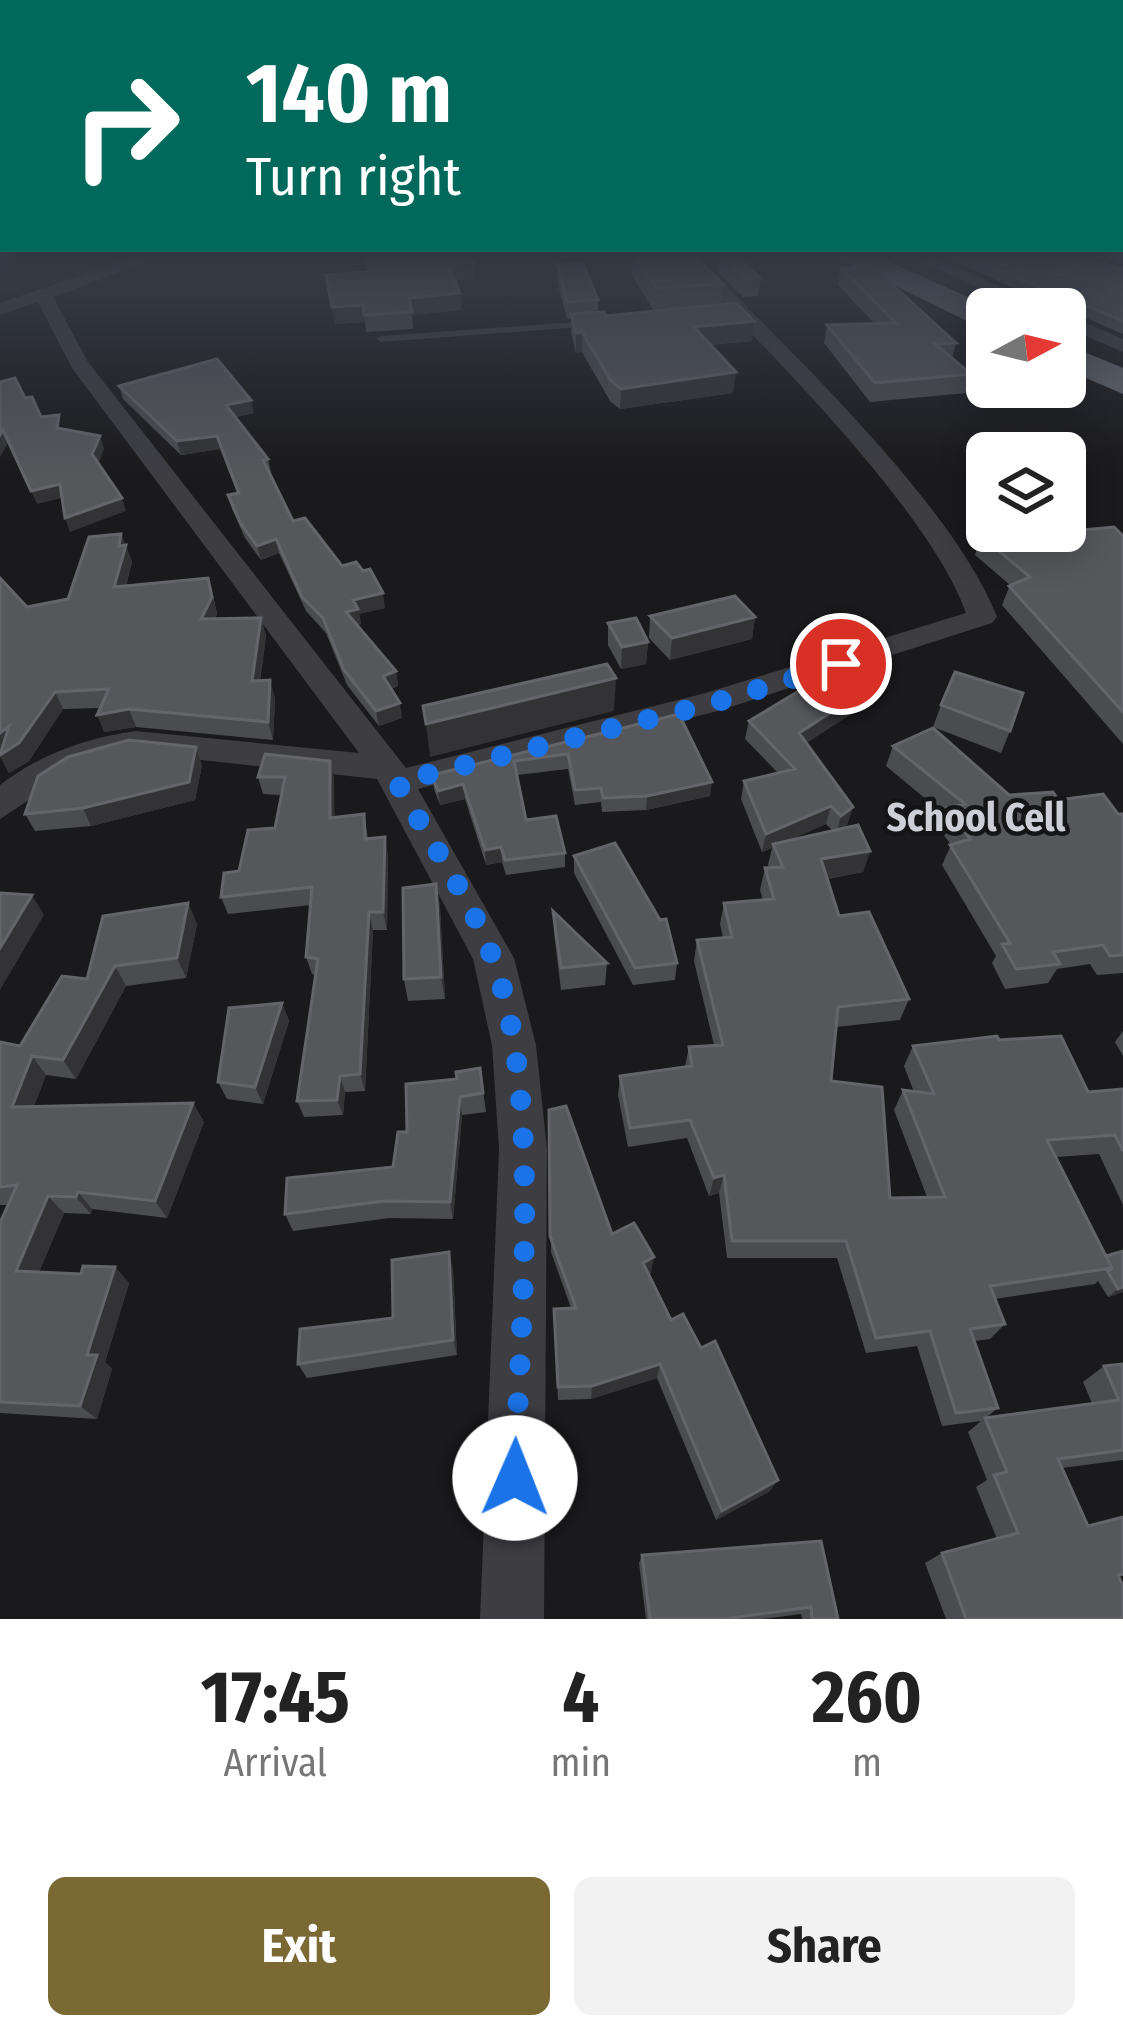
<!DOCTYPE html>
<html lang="en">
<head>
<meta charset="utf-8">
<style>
	:root { --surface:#fff; --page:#f2f2f2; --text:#222; --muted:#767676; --accent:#7a6933 }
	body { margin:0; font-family:"Fira Sans Condensed",sans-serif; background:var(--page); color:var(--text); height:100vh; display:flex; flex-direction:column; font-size:45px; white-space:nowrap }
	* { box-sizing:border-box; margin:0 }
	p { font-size:39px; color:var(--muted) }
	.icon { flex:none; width:66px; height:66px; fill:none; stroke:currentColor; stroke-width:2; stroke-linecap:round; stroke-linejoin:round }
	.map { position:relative; height:1619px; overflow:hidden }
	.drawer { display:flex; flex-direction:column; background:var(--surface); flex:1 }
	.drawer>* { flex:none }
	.guide { position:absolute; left:0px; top:0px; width:1125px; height:252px; box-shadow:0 6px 30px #0003; background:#00695c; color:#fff; overflow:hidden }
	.needle { width:78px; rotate:83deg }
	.tools { position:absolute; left:966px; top:288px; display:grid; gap:24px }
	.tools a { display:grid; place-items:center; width:120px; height:120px; border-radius:18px; background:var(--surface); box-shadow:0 6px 30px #0003; font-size:60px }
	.pin { position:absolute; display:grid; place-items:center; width:102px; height:102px; color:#fff; margin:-51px; border:6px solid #fff; border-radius:50%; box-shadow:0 3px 12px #0007 }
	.me { position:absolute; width:132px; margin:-66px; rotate:1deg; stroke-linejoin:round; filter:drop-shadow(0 0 9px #0008) }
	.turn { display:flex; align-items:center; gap:42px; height:252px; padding:0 48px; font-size:54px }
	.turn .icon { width:156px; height:156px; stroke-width:2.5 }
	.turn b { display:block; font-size:84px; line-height:102px }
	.eta { display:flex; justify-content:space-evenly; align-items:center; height:204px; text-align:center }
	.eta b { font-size:72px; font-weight:700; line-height:84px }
	.button { display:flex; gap:24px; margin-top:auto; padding:24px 48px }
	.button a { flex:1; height:138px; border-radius:18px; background:var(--accent); color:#fff; font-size:48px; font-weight:700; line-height:138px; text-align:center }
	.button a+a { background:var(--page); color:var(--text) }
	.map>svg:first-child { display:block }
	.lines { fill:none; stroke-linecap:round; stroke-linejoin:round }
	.lane { fill:#3d3d42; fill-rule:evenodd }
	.street { fill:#3d3d42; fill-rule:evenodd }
	.highway { fill:#676971; fill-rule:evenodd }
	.wall { fill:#4b4c50; fill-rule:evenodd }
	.shaded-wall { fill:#333336 }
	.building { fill:#56575b; stroke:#64656a; stroke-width:3 }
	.route { stroke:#1a73e8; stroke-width:21; stroke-dasharray:0 37.8 }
	.labels { text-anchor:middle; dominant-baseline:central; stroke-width:9; stroke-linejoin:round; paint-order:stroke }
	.quarter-label { font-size:39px; font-weight:bold; fill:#cecfd6; stroke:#151416 }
</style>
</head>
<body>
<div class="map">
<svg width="1123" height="1619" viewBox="0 0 1123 1619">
	<rect width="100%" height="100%" fill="#1a191b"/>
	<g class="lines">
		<path class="lane" d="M590,321L593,322V326L381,342L376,339L381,336Z"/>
		<path class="street" d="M152,251H176L53,297L88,362L406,768L702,694L966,613C930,510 762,345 683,263L684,251H700L698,258C785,346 954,505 997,617L992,623L721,710L418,789L514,958L536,1045L547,1149L544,1619H480L499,1149L492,1045L473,959L377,779L136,753L75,770L0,819V785C40,754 86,738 136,731L359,753L72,368L38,302L0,315V303Z
			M898,251H920L1050,309H1025Z
			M1065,314L1123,339V352L1065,327Z"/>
		<path class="highway" d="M825,251H865L995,309H987V328L975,325Z
			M1065,344L1123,368V394L1065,369Z"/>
	</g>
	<path class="wall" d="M425,251H465L473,262L474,278L455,280L460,293L461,310L412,315L413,329L366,332L365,322L335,324L326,275L368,272L426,260Z
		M931,251H1053L1123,269V334L1065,309H1053L1052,305Z
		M1075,251H1123V263Z
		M633,253L723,284L721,304L754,321L752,341L710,345L733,393L620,409L610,401L582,352L576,353L571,333V318L567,319L557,280V264L598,300V312L605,316L654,311L632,276Z
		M720,255L761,278L758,296L743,297L718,272Z
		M841,268L956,343L952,358L971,374L966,393L870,402L824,343L827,325L875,324L838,285Z
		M119,386L254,413L235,417L268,459L271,473H269L293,521L385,608L359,614L361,624L357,625L396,671L398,686L391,689L402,718L379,726L347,685L326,633L306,611L279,553L261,560L245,538L232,509L228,495L237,493L220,449L181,455L123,399Z
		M1071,531L1123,536V744L1002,605L1010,585L975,555L981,536Z
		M121,534L132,562L126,586L213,595L217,614L215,619L261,618L266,636L260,681L275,698L273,740L136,727L104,732L100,708L63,709L29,761L9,773L0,756L27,607L68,599Z
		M650,616L755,617L752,639L670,660L649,638Z
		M608,623L648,642L646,664L621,669L608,645Z
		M819,667L876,698L806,743L853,807L847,825L843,829L870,851L863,872L828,879L839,916L909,999L900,1020L836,1027L831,1081L890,1198L927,1197L894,1110L903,1090L914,1092L904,1066L913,1046L999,1040L1088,1092L1123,1089V1205L1099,1154L1056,1157L1123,1292L1108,1297L1098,1281L1095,1284L995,1299L1005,1324L990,1339L975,1341L998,1408L987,1417L1092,1403L1083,1382L1104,1366L1123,1364V1460L1062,1468L1088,1526L1123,1517V1576L1119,1577L1123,1619H946L925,1563L942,1553L997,1539L976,1487L987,1480L968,1432L981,1421L942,1426L917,1346L866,1353L837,1258H727L719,1193L709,1196L687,1138L628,1147L618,1095L620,1076L685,1066L689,1047L714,1045L694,961L697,940L723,937L720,924L724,903L763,900L760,890L765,868H769L768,865L772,848L762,852L741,799L744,781L778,773L745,739L749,721L815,683ZM826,824L833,831L789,840Z
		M941,705L1010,731L1001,753L933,727Z
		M679,714L710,796L646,810L602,812L601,802L575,805L568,769L517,775L526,820L565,853V867L506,875L502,862L486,865L465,799L440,805L434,789L432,775Z
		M893,746L1009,795L1058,800L1123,814V973L1097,975L1090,964L1057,969L1048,983L1005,989L992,963L996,956L942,865L951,845L939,828L944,814L886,766Z
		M330,761L334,779V818L364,814L368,838L388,855L387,930H373L365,1091L345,1092L343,1115L304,1117L297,1101L315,975L312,974L306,957L311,905L228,914L221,897L275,828L281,795L263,794L258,777Z
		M202,765L195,800L91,826L35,831L25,814Z
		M574,856L677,963L675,980L633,985L574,873Z
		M436,884L440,907L445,999L408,1001L404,979Z
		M188,903L197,924L186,978L126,986L76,1079L46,1075L34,1106L193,1103L204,1122L167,1218L92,1209L91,1214L64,1213L39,1272L81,1274L115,1267L129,1283L105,1362L112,1369L97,1419L0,1413V1223L8,1205H0V1042L20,1046L87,979Z
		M553,911L607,963L605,985L561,990L554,933Z
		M282,1003L289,1021L263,1104L227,1099L218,1082Z
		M1123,1031V1056L1115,1042Z
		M480,1068L486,1112L462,1115L453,1219L389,1218L293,1231L285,1214L393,1167L407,1132L457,1079Z
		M549,1110L612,1234L654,1257L649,1274L671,1320L770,1491L716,1520L657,1378L591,1399L558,1400L554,1309L571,1308L551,1252Z
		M453,1269L457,1355L307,1378L298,1364L393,1318Z
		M821,1541L838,1619H802L801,1614L763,1619H646L639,1563L642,1555Z"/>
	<path class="shaded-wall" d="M473,262L474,278L449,281L448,264Z
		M460,293L461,310L411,315L409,298Z
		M1071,299L1067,310L1054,309L1057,301Z
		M363,305L365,322L335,324L332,307Z
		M754,321L752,341L692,346L694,327Z
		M582,332V352L576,353V333Z
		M736,372L733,393L620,409L621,389Z
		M251,400L254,413L229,419L226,405Z
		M3,430L8,443L0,457V435Z
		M100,436L104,449L97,467L92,454Z
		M217,436L220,449L181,455L177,441Z
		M60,484L65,497L37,504L31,491Z
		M122,498L126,511L70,532L65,518Z
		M121,534L132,562L121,604L114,587Z
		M276,539L279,553L261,560L257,546Z
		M208,578L217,614L206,636L201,619Z
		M383,593L385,608L359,614L361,624L348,627L346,612L353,600Z
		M755,617L752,639L670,660L672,638Z
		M261,618L266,636L257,699L252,681Z
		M648,642L646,664L621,669L622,647Z
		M396,671L398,686L385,691L383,676Z
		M616,678L614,711L430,757L426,724Z
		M270,680L275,698L273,740L268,722Z
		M881,680L876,698L794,751L799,733Z
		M55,692L63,709L29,761L9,773L0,756V733Z
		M400,703L402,718L379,726L376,711Z
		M129,709L136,727L104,732L97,715Z
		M196,747L202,765L195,800L91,826L83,808Z
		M330,761L334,779L335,836L330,818Z
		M712,782L710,796L646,810L647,796Z
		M463,784L465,799L440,805L438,791Z
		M831,806L826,824L774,847L773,844L772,848L762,852L766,834Z
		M853,807L847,825L836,834L841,816Z
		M385,837L388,855L387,930L383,912Z
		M501,847L502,862L486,865L485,850Z
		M870,851L863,872L815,881L821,859Z
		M436,884L440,907L445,999L441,977Z
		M32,895L44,915L0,990V948Z
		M188,903L197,924L186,978L177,958Z
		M369,912L373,930L365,1091L360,1074Z
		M115,966L126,986L76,1079L63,1060Z
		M282,1003L289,1021L263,1104L255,1087Z
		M32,1056L46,1075L27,1125L12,1107Z
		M340,1076L345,1092L343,1115L337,1100Z
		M460,1097L462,1115L453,1219L450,1202Z
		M193,1103L204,1122L167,1218L155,1201Z
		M724,1175L719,1193L709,1196L714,1178Z
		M78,1192L92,1209L91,1214L76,1197Z
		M48,1196L64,1213L33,1286L16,1271Z
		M449,1252L453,1269L457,1355L453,1340Z
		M654,1257L651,1273L641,1279L643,1263Z
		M115,1267L129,1283L105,1362L112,1369L97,1419L80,1406L87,1355Z
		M1123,1287V1292L1108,1297L1118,1289Z
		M660,1364L657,1378L591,1399L592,1386Z
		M778,1480L770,1491L716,1520L722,1511Z"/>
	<path class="building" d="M431,251H465L473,262L448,264L460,293L409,298L412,312L364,315L363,305L332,307L326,275L368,272V262L441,259Z
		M689,251L723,284L657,288L633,253Z
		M956,251H1053L1123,269V321L1071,299L1057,301L1055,294Z
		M720,255H733L761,278L745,279Z
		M583,263L598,300L567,302L557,264Z
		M873,267L956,343L935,344L971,374L875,383L827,325L896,323L841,268Z
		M736,303L754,321L694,327L736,372L621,389L611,381L582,332L576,333L571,314L604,312L605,316Z
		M217,359L251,400L226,405L268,459L263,460L293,521L305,518L342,566L356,562L363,571L370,569L383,593L353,600L358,609L346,612L396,671L383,676L400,703L376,711L344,670L323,618L302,597L276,539L257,546L241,524L228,495L239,493L217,436L177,441L119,386Z
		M15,378L25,398L32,397L41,417L59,415L57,428L100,436L92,454L122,498L65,518L60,484L31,491L3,430L0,435V382Z
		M1114,527L1123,536V712L1009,586L1030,577L981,536L1024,531H1065V528L1071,531Z
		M121,534L119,546L126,545L114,587L208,578L212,597L201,619L261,618L252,681L270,680L268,722L129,709L97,715L109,689L55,692L19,743L0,755L9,726L0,733V578L27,607L68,599L89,537Z
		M735,596L755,617L672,638L650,616Z
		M636,618L648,642L622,647L608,623Z
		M845,658L881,680L799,733L853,807L841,816L831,806L766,834L744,781L795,769L749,721L814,682L821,689L817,680L827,674L819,667Z
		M607,664L616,678L426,724L423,706Z
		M955,672L1023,693L1010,731L941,705Z
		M679,714L712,782L647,796L603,798L601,788L575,790L568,754L514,761L526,820L556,816L565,853L505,860L501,847L485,850L463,784L438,791L432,775Z
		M933,728L1009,795L1053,792L1058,800L1103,794L1118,814H1123V955L1110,956L1103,945L1053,952L1060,964L1016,969L1002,944L1010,943L950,845L970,839L947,808L965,804L893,746Z
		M129,740L196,747L189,782L83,808L25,814L38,776L68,757Z
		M265,754L330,761V818L364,814L365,839L385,837L383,912H369L360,1074L340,1076L337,1100L297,1101L318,959L306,957L312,887L221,897L224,873L239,871L248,830L275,828L285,777H258Z
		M858,825L870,851L821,859L839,916L869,912L909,999L838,1007L831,1081L882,1087L890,1198L945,1197L903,1090L934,1094L913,1046L997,1036L999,1040L1061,1036L1088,1092L1123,1089V1151L1115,1135L1047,1140L1112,1268L990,1286L1005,1324L970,1329L998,1408L956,1413L930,1331L876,1338L846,1241H732L724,1175L714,1178L690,1120L630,1128L620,1076L692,1066L689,1047L723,1045L697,940L732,937L724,903L774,899L765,868L783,867L773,844Z
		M615,843L660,920L666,919L677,963L635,968L574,856Z
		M436,884L441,977L404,979L403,888Z
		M0,893L32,895L0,948Z
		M188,903L177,958L115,966L63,1060L32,1056L12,1107L193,1103L155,1201L78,1192L76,1197L48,1196L16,1271L81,1274L83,1266L115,1267L87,1355H97L80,1406L0,1402V1223L17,1185L0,1187V1042L20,1046L62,976L87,979L103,916Z
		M553,911L607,963L561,968Z
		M282,1003L255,1087L218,1082L229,1008Z
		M480,1068L483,1093L460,1097L450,1202L384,1201L285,1214L287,1178L393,1167L398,1132H407L406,1084L457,1079L456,1072Z
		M566,1106L612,1234L634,1223L654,1257L643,1263L671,1320L683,1314L701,1348L715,1341L778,1480L722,1511L660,1364L592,1386L558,1387L554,1309L576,1308L550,1236L549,1110Z
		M1123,1251V1287L1118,1289L1108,1272L1112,1268L1106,1256Z
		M449,1252L453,1340L298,1364L300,1329L393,1318L392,1260Z
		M1123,1364V1450L1058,1459L1088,1526L1123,1517V1574L1118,1575L1123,1586V1619H966L942,1553L1018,1533L994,1475L1007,1472L985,1418L1119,1400L1104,1366Z
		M821,1541L838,1619H812L811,1607L724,1619H650L642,1555Z"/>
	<linearGradient id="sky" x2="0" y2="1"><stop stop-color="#0e0e0f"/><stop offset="0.53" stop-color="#383e4a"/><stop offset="1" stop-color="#383e4a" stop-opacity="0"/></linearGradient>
	<rect width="1123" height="478" fill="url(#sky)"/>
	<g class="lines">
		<path class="route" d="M515,1478C519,1329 544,1097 493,959C471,898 428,839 397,782L710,704L841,664"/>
	</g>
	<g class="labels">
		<g class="quarter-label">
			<text x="976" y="818">School Cell</text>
		</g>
	</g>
</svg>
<div class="tools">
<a><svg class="needle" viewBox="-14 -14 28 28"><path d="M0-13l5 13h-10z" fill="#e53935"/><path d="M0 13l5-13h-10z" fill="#767676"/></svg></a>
<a><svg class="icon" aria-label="layers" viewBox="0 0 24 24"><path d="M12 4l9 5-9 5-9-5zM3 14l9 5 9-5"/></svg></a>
</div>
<div class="pin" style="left:841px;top:664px;background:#d93025"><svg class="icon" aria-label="arrive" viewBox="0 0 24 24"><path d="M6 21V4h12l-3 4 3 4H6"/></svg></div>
<svg class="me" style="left:515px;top:1478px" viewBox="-20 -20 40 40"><circle r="19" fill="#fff"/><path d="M0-13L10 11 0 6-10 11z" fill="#1a73e8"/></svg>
<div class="guide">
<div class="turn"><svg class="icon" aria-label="right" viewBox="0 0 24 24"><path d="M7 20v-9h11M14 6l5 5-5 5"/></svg><div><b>140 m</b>Turn right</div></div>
</div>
</div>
<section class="drawer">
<div class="eta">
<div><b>17:45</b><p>Arrival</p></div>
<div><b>4</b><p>min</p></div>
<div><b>260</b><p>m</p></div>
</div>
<div class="button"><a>Exit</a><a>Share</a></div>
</section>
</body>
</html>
